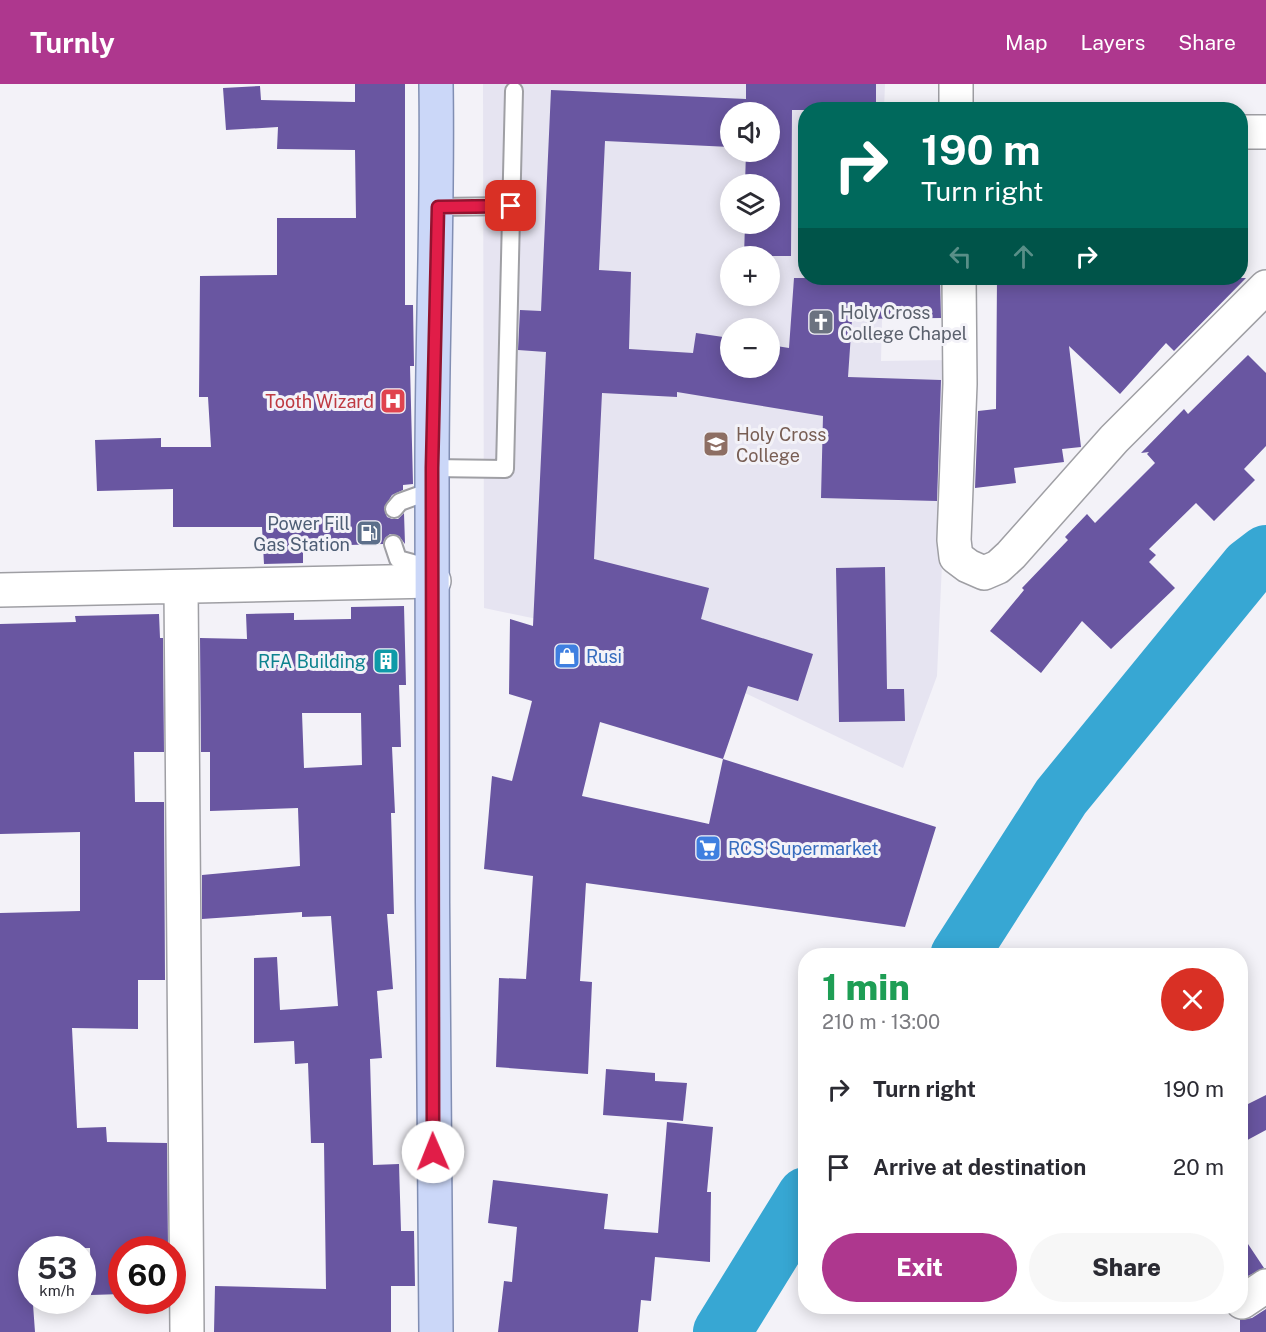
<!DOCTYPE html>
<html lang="en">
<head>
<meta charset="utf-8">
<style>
	:root { --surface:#fff; --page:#f7f7f7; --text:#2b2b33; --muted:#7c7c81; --accent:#ae378e }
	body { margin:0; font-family:"Public Sans",sans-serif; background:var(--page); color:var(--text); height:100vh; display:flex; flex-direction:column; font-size:22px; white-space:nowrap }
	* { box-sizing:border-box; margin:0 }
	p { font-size:20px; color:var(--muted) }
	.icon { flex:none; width:33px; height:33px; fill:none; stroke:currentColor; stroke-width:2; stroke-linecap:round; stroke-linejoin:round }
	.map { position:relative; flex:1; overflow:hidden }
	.side { position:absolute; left:798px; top:864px; width:450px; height:366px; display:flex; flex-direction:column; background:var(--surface); border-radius:24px; box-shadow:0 3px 15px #0003 }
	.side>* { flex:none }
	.banner { position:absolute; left:798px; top:18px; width:450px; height:183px; border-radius:24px; box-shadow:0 3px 15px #0003; background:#00695c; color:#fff; overflow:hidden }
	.tools { position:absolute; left:720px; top:18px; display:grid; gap:12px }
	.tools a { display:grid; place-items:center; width:60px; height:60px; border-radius:50%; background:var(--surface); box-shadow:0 3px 15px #0003; font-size:30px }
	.speed { position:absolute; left:18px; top:1152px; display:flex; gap:12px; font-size:30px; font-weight:700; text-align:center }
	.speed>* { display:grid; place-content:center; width:78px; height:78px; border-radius:50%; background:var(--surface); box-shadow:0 3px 15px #0003; line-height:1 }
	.speed small { font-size:15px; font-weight:400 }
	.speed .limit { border:9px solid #d22; background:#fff; color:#111 }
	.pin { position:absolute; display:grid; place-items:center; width:51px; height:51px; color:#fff; margin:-26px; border-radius:12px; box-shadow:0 3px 9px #0006 }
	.me { position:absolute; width:66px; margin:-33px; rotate:359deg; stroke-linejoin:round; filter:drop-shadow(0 0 4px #0008) }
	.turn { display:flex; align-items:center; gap:21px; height:126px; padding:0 24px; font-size:27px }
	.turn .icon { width:78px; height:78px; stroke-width:2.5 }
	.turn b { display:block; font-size:42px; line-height:51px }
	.lanes { display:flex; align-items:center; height:57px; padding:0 24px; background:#0003; justify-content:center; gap:30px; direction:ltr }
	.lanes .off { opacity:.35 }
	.round { display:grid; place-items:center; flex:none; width:63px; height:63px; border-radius:32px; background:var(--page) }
	.headline { display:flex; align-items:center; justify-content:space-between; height:102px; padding:0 24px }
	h1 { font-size:36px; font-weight:800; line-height:45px; color:#1e9e55 }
	.cta { display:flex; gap:12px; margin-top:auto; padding:12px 24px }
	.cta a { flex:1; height:69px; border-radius:36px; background:var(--accent); color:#fff; font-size:24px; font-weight:800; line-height:69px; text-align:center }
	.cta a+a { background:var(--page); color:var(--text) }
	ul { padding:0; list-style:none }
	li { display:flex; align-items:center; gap:18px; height:78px; padding:0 24px }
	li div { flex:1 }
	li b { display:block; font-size:22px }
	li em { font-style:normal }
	header { display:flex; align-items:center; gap:36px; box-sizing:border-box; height:84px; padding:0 30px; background:var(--accent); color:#fff }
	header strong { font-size:28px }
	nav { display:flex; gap:33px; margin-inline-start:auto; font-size:21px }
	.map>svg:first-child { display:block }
	.built { fill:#e6e4f1; fill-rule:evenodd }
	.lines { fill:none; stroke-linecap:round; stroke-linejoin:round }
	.river { stroke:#37a7d3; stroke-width:58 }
	.building { fill:#6956a1; fill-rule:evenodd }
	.lane-casing { stroke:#9f9fa4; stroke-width:20 }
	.street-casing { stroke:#9f9fa4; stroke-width:36 }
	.primary-casing { stroke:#818eb3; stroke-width:36 }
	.lane { stroke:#fff; stroke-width:16 }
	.street { stroke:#fff; stroke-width:33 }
	.primary { stroke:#cbd7f8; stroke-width:33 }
	.route-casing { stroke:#92132f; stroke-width:15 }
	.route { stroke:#e11d48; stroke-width:10 }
	.labels { text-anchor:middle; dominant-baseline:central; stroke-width:6; stroke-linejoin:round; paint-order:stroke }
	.worship-label { font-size:18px; fill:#5b616d; stroke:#f3f2f8; text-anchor:start }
	.health-label { font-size:18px; fill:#be3a42; stroke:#f3f2f8; text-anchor:end }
	.education-label { font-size:18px; fill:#785e54; stroke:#f3f2f8; text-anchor:start }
	.service-label { font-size:18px; fill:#4e5e75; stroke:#f3f2f8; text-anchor:end }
	.shop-label { font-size:18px; fill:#366cbe; stroke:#f3f2f8; text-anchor:start }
	.culture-label { font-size:18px; fill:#0d838f; stroke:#f3f2f8; text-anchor:end }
</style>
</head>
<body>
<header>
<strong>Turnly</strong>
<nav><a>Map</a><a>Layers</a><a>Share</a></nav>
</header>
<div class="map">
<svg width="1266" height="1248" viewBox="0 0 1266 1248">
	<rect width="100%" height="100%" fill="#f3f2f8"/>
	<path class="built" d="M483,0H885L884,25L806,26V194H883L881,277L951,276L937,592L903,684L629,554L484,524ZM730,28H770V68H730ZM730,100H770V140H730ZM730,172H770V212H730ZM730,244H770V284H730Z"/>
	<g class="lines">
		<path class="river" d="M959,872L1061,713L1249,483L1266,470
			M722,1248L806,1112"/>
	</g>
	<path class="building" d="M355,0H405V221H413L414,282H410L413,400L403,401V406L392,411L384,424L387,433L392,435H398L404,429L405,460L399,452L390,450L385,454L383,460L349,461V468L303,469V479L264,480L262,443H173V405L97,407L95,356L161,354V363H211L208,313H199L200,192L277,191V134H356L355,66L277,65L278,43L226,46L223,4L260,2L261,16L355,18Z
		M746,0H876V26H792L791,172H744L745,140H770V100H745L746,68H770V28H730V63L605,57L599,186L631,188L629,265L693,269L696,249L730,254V284H770V261L789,264L794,194H940L941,234L852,235L848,293L941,296L937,417L821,414L823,332L677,308V313L602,309L594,475L709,504L701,535L813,570L798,617L748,602L723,675L600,638L582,712L709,740L723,675L936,743L905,843L586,799L580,897L592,898L588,990L496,983L499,894L526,895L533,792L484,785L492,692L512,697L532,617L509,610L510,535L533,542L546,268L518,266L520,226L541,227L551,6L746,15Z
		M997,194H1246L1174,267L1166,259L1120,310L1069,262L1081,363L1062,365L1064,378L1014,384L1016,399L975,404L978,327L996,325Z
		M1248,271L1266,289V362L1244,385L1255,396L1214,437L1196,419L1149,465L1156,471L1149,478L1175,504L1111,565L1082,537L1041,589L990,547L1024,506L1022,504L1068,456L1065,453L1087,430L1095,439L1155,379L1147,370L1149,368L1141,369L1184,325L1188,330Z
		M885,483L887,605H904L905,637L839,638L836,484Z
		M404,522L406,601H399L401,663H392L395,729H391L394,830H387L393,905L377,907L382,974L370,975L373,1081L399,1080L401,1147H414L415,1202H391V1248H214L215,1202L326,1205L324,1059H311L308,979L295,980L294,957L254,959V874L277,873L280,926L338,922L331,832L302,833V828L202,835V791L300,782L298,724L210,727V668H201L200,554L247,555L246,530L294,529V536L351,535V523ZM302,629H361L362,681L304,684Z
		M159,530L160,554H163L164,668H134L135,718H164L165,896H138V945L72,944L77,1044L106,1043L107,1058L167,1059L168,1164H122V1210L91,1211L90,1164L29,1165L35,1248H0V829L80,827V748L0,750V540L76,538L75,532Z
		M606,985L655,989V997L687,999L683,1037L603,1031Z
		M1266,1011V1046L1240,1060V1024Z
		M667,1038L713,1043L707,1108H711L710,1178L655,1173L651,1217L641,1216L638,1248H498L504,1197L512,1198L517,1143L488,1139L493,1096L608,1110L604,1145L658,1149Z
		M1240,1148L1264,1184L1240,1196Z
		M1266,1225V1248H1240V1236L1252,1234Z"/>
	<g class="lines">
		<g class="lane-casing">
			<path id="lane" d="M438,123L511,122
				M432,384L505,385L514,7
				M394,425L400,418L433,406
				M393,460L398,475L434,485"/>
		</g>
		<g class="street-casing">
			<path id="street" d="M956,0V26
				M1240,48H1266
				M959,194L960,300L954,456L956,473L968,482L984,489L998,483L1011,471L1114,355L1266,203
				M181,503L187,1248
				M0,506L434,497
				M1242,1218L1266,1202"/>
		</g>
		<g class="primary-casing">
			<path id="primary" d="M436,0C438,128 432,255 432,383C432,671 432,960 436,1248"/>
		</g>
		<use href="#lane" class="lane"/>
		<use href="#street" class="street"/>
		<use href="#primary" class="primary"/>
	</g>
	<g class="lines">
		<g class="route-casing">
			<path id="route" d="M433,1068L432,384L438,123L511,122"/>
		</g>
		<use href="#route" class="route"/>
	</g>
	<defs>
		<g id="church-square" transform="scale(1.35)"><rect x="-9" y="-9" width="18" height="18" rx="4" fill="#6b7280" stroke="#f3f2f8"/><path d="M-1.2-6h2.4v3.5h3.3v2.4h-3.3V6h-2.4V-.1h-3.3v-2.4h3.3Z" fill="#fff"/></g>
		<g id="hospital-square" transform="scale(1.35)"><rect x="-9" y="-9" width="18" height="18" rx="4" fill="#e0444e" stroke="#f3f2f8"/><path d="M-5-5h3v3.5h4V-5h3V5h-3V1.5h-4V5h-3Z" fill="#fff"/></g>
		<g id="university-square" transform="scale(1.35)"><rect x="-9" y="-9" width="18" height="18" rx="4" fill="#8d6e63" stroke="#f3f2f8"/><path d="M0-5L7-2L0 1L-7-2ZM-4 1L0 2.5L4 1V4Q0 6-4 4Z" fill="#fff"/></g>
		<g id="fuel-square" transform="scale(1.35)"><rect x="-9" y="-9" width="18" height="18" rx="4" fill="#5c6f8a" stroke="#f3f2f8"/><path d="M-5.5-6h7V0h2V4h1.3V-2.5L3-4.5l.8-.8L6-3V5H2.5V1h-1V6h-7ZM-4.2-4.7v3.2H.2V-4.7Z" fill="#fff"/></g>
		<g id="shop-square" transform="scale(1.35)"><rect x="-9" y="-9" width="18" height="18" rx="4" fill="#3f7fe0" stroke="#f3f2f8"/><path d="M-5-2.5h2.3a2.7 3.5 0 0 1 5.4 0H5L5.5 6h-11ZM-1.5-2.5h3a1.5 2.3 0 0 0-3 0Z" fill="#fff"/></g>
		<g id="building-square" transform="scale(1.35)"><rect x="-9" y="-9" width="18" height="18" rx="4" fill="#0f9aa8" stroke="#f3f2f8"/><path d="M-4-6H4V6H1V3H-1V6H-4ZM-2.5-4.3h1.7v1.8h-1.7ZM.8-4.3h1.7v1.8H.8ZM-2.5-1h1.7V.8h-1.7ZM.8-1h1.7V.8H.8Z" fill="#fff"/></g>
		<g id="supermarket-square" transform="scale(1.35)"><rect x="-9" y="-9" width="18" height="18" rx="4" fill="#3f7fe0" stroke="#f3f2f8"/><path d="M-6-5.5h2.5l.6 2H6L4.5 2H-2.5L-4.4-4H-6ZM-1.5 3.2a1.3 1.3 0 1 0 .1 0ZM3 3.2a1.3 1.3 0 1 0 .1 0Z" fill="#fff"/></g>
	</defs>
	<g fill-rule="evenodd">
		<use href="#church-square" x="821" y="238"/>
		<use href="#hospital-square" x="393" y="317"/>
		<use href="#university-square" x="716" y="360"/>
		<use href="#fuel-square" x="369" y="449"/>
		<use href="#shop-square" x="567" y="572"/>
		<use href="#building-square" x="386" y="577"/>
		<use href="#supermarket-square" x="708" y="764"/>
	</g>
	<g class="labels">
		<g class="worship-label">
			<text x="840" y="228">Holy Cross<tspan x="840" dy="21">College Chapel</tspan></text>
		</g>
		<g class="health-label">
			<text x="374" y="317">Tooth Wizard</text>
		</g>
		<g class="education-label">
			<text x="736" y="350">Holy Cross<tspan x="736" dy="21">College</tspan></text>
		</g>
		<g class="service-label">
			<text x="350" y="439">Power Fill<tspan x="350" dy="21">Gas Station</tspan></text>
		</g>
		<g class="shop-label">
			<text x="586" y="572">Rusi</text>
			<text x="728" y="764">RCS Supermarket</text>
		</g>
		<g class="culture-label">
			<text x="366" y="577">RFA Building</text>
		</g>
	</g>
</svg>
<div class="tools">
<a><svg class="icon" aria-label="sound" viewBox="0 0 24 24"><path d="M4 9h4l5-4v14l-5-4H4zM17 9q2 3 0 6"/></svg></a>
<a><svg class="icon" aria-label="layers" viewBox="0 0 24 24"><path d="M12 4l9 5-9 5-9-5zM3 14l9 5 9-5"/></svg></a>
<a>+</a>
<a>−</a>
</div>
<div class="speed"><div>53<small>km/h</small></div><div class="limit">60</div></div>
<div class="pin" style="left:511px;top:122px;background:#d93025"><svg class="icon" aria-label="arrive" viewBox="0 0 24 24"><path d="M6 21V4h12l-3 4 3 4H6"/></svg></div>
<svg class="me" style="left:433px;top:1068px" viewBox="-20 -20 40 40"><circle r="19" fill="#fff"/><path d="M0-13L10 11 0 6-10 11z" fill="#e11d48"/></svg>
<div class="banner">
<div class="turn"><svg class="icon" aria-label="right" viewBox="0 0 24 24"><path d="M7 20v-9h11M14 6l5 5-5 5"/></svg><div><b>190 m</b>Turn right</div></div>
<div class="lanes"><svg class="icon off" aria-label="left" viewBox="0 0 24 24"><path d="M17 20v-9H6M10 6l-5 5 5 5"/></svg><svg class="icon off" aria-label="ahead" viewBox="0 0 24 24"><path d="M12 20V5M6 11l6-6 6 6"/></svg><svg class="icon" aria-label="right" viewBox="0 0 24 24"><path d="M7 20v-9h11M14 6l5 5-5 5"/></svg></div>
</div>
<section class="side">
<div class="headline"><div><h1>1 min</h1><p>210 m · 13:00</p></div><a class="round" style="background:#d93025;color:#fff"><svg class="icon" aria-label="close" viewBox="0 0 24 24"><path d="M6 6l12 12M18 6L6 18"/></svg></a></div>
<ul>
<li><svg class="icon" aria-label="right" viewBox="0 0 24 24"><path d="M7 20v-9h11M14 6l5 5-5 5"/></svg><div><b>Turn right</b></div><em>190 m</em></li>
<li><svg class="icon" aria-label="arrive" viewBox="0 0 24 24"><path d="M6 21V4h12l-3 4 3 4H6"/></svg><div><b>Arrive at destination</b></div><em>20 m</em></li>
</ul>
<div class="cta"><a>Exit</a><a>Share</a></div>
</section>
</div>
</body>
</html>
